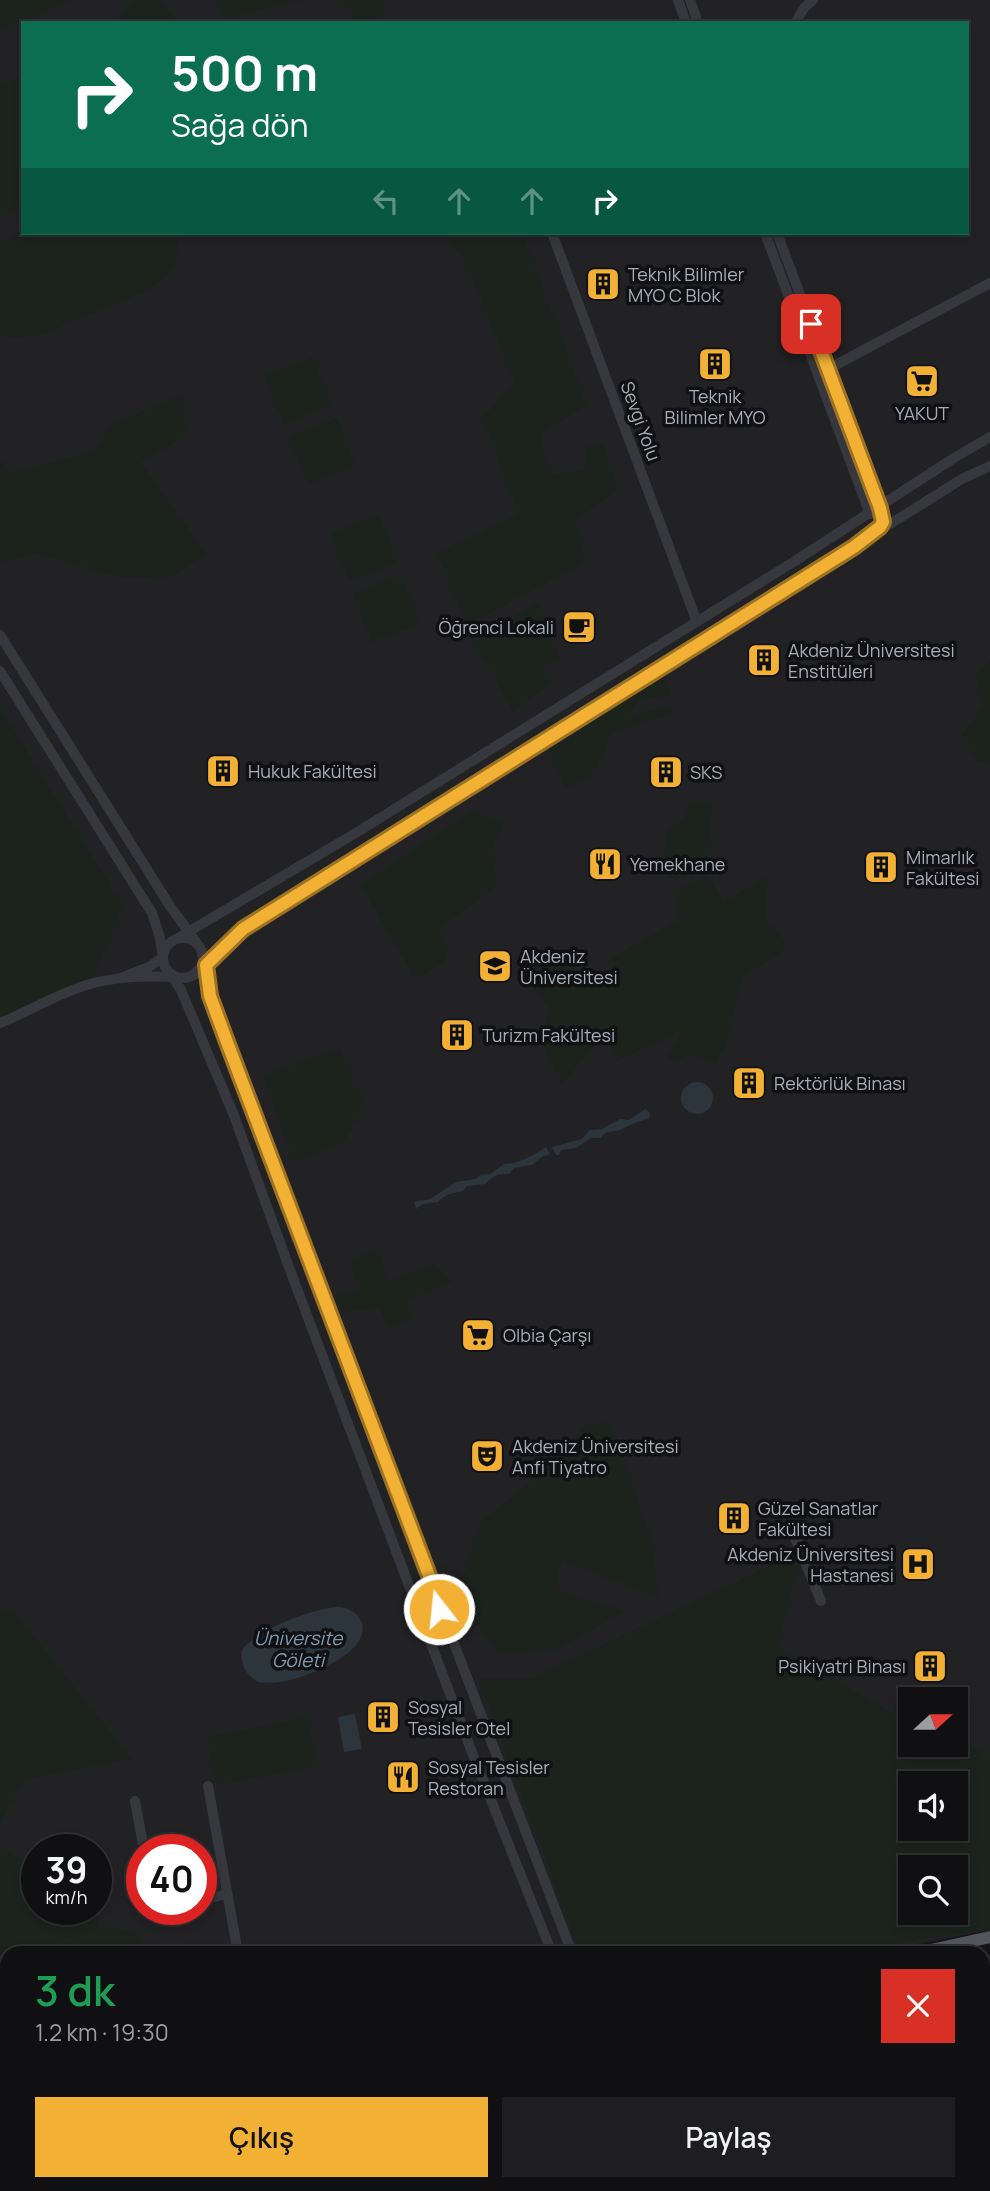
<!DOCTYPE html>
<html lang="tr">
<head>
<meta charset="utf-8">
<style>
	:root { --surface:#101012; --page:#1e1e20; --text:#f1f3f6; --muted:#9c9d9f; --line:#303032; --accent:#f2b134 }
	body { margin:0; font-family:Manrope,sans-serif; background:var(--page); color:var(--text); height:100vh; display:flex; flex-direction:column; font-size:26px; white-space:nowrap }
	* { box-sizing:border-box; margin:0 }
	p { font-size:23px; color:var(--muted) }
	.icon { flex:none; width:38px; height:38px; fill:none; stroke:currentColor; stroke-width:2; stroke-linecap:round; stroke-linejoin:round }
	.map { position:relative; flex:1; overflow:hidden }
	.panel { position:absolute; left:0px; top:1946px; width:990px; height:245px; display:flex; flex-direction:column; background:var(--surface); border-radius:21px 21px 0 0; box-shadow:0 4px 10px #0003,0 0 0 2px var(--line) }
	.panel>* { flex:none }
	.hud { position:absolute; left:21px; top:21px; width:948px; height:214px; border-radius:0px; box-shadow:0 4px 10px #0003,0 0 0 2px var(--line); background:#0b6e4f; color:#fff; overflow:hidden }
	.needle { width:46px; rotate:69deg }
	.tools { position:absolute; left:898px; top:1687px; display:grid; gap:14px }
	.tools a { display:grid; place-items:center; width:70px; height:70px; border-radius:0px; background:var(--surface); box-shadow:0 4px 10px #0003,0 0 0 2px var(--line); font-size:35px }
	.speed { position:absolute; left:21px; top:1834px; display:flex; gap:14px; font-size:35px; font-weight:700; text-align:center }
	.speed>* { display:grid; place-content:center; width:91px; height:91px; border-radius:50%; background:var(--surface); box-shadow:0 4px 10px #0003,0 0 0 2px var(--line); line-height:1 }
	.speed small { font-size:18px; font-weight:400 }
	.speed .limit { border:10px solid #d22; background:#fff; color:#111 }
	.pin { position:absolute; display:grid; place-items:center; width:60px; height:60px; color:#fff; margin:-30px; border-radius:14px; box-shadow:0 4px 10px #0006 }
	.me { position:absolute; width:77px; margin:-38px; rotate:344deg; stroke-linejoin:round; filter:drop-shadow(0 0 5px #0008) }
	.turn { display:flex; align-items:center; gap:24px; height:147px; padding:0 35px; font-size:32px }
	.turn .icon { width:91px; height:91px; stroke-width:2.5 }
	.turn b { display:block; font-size:49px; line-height:60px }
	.lanes { display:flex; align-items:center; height:66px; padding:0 35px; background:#0003; justify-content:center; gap:35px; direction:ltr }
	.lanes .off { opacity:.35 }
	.round { display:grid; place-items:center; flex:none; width:74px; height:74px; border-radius:0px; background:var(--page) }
	.overview { display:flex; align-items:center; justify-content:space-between; height:119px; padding:0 35px }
	h1 { font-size:42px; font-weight:600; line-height:52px; color:#1e9e55 }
	.action { display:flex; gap:14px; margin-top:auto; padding:14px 35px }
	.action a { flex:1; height:80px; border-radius:0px; background:var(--accent); color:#111; font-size:28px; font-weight:600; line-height:80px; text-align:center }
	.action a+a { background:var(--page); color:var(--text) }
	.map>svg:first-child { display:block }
	.built { fill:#222225; fill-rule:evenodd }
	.green { fill:#1c231d; fill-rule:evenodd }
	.water { fill:#2c353c }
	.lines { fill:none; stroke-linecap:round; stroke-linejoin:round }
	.minor { stroke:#37383d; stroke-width:10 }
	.major { stroke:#53555c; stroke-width:12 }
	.tram { stroke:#4a4c52; stroke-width:2 }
	.route-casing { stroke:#9d7322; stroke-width:18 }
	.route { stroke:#f2b134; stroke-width:12 }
	.labels { text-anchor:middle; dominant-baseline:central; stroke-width:7; stroke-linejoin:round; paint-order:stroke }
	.poi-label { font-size:18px; fill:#a8adb8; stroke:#111113; text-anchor:start }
	.street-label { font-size:18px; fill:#a8adb8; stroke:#111113 }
	.water-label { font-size:19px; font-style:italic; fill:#7f9bb3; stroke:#111113 }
</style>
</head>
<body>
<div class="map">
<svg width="990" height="2191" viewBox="0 0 990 2191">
	<rect width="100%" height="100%" fill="#161618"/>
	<path class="built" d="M0,0H990V1930L871,1953H7V2116L0,2117ZM23,23H968V233H23ZM910,1699H956V1745H910ZM910,1783H956V1829H910ZM37,1850H96V1909H37ZM142,1850H201V1909H142ZM910,1867H956V1913H910Z"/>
	<path class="green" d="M0,0H73L0,29Z
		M137,0H162L177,23H117L125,9Z
		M219,0H304L225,18Z
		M342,0H385L373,23H357Z
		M23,76V198L14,209L0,218V84Z
		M23,233H177L178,250L175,263L168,274L148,290L40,335L14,338L0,334V242Z
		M444,233H522L586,405L540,434L550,475L587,470V447L603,443L618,490L574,521L586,562L467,625L437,553L519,514L483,418L515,381L465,261Z
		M313,357L331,405L284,424L265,376Z
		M183,395L185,436L140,462L207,555L166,579L119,577L35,553L0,564V456L10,474L96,450L111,424Z
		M337,418L355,465L308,484L289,437Z
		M379,515L397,562L350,581L331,534Z
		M401,575L420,623L372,642L353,594Z
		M539,602L560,658L542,666L550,683L513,712L474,641Z
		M990,660V760L977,763L962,735L984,706L976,676Z
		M661,676L671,695L638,700L628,717L670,706L673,713L611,733L594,775L566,788L549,750Z
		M0,708L123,906L90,984L0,1022Z
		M688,803H712L706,867L676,880L664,875L666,830L683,820Z
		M472,811L503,823L491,852L497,886L438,929L447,960L415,979L361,885Z
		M708,876L724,902L767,877L766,918L789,948L741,977L726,1045L715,1063L688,1055L674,1062L667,1057L683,1030L616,1061L610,1028L561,1085L540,1038L551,1010L533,987L539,954L600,983L616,974L612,958L678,920L680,887Z
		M339,1049L365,1106L343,1143L294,1162L263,1075Z
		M378,1249L387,1282L435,1264L452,1281L406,1301L412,1320L390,1328L378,1307L341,1312L335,1296L359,1290L350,1261Z
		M608,1423L650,1536L659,1598L562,1560L554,1590L624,1611L556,1650L497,1653L458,1594L482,1521L555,1462L586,1425Z
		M801,1551L777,1647L910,1723V1745H956V1740L990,1754V1929L837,1953H580L479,1679L533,1678ZM910,1783H956V1829H910ZM910,1867H956V1913H910Z
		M12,1609L132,1759L25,1779L0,1823V1613Z
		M307,1718L316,1766L216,1785L207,1737Z
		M0,1846L25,1863L37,1862V1909H96V1884L98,1926L134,1931L146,1953H7V2043L0,2040Z
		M7,2166V2184H32L0,2190V2167Z
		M117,2184H180L143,2191H77Z"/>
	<path class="water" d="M681 1098a16 16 0 1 1 32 0a16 16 0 1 1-32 0Z
		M645,1109L650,1113L649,1119C635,1122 634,1123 622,1129C613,1133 607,1129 601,1138H591L576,1148L561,1150L559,1155H556L552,1147L582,1139L590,1130L602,1129L620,1119L629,1120Z
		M546,1147L550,1155L543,1156L532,1165L514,1168L509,1174C497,1173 492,1177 485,1184L467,1186L463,1191C453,1193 445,1194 438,1202L423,1204L416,1209L414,1202L430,1199L456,1182L476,1179L480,1175L490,1174L504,1164C519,1164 534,1155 546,1147Z
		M339,1607C348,1608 356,1611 361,1621C374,1651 308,1677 286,1681C277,1683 268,1683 258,1682C246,1675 240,1664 242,1650C256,1630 314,1608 339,1607Z
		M355,1714L362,1749L344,1752L338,1717Z"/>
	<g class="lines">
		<path class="minor" d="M678,0L686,23
			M690,0L698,23
			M795,23L804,8L813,0
			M552,233L697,622
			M765,233L870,514
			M777,233L880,508L883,521L875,530
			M828,369L990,283
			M0,635L170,906L196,942
			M0,671L152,913L159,934L163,957L149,967L121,978
			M178,938L359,831L795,561L954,458L990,437
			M163 958a20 20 0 1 1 40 0a20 20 0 1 1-40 0Z
			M202,954L207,966L210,996L251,1111L572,1953
			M196,972L243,929L962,479L990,466
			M171,974L181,990L233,1113L290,1270L473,1755L552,1953
			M0,1023C30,1011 58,993 90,984C119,976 148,976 177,977
			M791,1528L821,1601
			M417 1604a11 11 0 1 1 22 0a11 11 0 1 1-22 0Z
			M208,1786L238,1953
			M135,1801L144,1850
			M201,1900L227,1894
			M984,2170L988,2191
			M797,2184L799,2191"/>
		<path class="major" d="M917,1953L990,1937
			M984,1967L990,1966
			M984,2013L990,2012
			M984,2039L990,2038
			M0,2133L7,2130
			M0,2154L7,2153
			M642,2184L644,2191
			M665,2184L667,2191
			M41,2191L77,2184
			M206,2191L244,2184"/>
		<path class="tram" d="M984,1994L990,1993
			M656,2184L659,2191"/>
	</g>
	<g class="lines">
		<g class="route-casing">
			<path id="route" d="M439,1609L436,1594L227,1042L210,996L206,965L243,929L854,547L880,527L883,522L880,508L811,324"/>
		</g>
		<use href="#route" class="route"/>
	</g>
	<defs>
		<g id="building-square" transform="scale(1.75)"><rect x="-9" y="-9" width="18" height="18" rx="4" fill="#f2b134" stroke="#111113"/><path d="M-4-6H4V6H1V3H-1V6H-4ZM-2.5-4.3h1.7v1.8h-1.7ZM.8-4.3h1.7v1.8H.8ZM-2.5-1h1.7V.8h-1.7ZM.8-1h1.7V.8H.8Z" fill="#111"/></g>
		<g id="supermarket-square" transform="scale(1.75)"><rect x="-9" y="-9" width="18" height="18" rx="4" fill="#f2b134" stroke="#111113"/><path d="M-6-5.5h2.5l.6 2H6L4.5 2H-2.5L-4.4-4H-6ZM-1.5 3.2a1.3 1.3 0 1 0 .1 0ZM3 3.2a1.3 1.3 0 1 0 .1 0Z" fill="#111"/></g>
		<g id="cafe-square" transform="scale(1.75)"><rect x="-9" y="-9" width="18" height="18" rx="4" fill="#f2b134" stroke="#111113"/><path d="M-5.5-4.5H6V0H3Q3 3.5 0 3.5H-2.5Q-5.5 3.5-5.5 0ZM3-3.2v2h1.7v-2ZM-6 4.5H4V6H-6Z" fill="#111"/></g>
		<g id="restaurant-square" transform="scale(1.75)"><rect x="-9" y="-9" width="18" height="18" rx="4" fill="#f2b134" stroke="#111113"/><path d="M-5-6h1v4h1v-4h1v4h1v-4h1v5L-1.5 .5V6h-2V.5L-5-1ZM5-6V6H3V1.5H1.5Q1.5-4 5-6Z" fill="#111"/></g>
		<g id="university-square" transform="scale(1.75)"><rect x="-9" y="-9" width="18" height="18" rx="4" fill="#f2b134" stroke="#111113"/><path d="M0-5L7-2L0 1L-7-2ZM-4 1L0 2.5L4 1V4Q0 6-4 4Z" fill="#111"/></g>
		<g id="theatre-square" transform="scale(1.75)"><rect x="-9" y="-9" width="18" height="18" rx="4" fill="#f2b134" stroke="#111113"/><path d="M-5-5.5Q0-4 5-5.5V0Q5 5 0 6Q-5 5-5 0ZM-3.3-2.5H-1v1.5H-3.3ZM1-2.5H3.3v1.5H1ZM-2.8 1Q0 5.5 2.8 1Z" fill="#111"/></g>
		<g id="hospital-square" transform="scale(1.75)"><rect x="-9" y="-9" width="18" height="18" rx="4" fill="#f2b134" stroke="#111113"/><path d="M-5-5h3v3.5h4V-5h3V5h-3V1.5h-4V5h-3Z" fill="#111"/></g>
	</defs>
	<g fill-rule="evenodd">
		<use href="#building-square" x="603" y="284"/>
		<use href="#building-square" x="715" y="364"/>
		<use href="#supermarket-square" x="922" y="381"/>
		<use href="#cafe-square" x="579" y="627"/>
		<use href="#building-square" x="764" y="660"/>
		<use href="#building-square" x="223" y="771"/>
		<use href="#building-square" x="666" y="772"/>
		<use href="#restaurant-square" x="605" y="864"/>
		<use href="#building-square" x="881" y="867"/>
		<use href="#university-square" x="495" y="966"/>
		<use href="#building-square" x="457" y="1035"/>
		<use href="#building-square" x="749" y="1083"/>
		<use href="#supermarket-square" x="478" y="1335"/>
		<use href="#theatre-square" x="487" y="1456"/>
		<use href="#building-square" x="734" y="1518"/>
		<use href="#hospital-square" x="918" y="1564"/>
		<use href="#building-square" x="930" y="1666"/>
		<use href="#building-square" x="383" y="1717"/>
		<use href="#restaurant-square" x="403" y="1777"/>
	</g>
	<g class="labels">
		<g class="poi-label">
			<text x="628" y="274">Teknik Bilimler<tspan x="628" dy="21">MYO C Blok</tspan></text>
			<text x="715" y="396" text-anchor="middle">Teknik<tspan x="715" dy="21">Bilimler MYO</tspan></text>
			<text x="922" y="413" text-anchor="middle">YAKUT</text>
			<text x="554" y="627" text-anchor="end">Öğrenci Lokali</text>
			<text x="788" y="650">Akdeniz Üniversitesi<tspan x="788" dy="21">Enstitüleri</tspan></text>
			<text x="248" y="771">Hukuk Fakültesi</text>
			<text x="690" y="772">SKS</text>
			<text x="906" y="857">Mimarlık<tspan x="906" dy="21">Fakültesi</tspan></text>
			<text x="630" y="864">Yemekhane</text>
			<text x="520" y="956">Akdeniz<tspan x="520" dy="21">Üniversitesi</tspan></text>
			<text x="482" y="1035">Turizm Fakültesi</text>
			<text x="774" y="1083">Rektörlük Binası</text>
			<text x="503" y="1335">Olbia Çarşı</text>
			<text x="512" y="1446">Akdeniz Üniversitesi<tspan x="512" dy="21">Anfi Tiyatro</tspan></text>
			<text x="758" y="1508">Güzel Sanatlar<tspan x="758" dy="21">Fakültesi</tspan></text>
			<text x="894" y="1554" text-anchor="end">Akdeniz Üniversitesi<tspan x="894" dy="21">Hastanesi</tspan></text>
			<text x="906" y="1666" text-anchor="end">Psikiyatri Binası</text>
			<text x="408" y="1707">Sosyal<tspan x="408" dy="21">Tesisler Otel</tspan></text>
			<text x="428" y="1767">Sosyal Tesisler<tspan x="428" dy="21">Restoran</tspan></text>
		</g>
		<g class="street-label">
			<text transform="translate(641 421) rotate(70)">Sevgi Yolu</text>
		</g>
		<g class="water-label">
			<text x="298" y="1638">Üniversite<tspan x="298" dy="22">Göleti</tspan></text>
		</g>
	</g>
</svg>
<div class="tools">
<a><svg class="needle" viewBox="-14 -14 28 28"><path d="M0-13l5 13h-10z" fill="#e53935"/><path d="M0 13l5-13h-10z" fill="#9c9d9f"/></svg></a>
<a><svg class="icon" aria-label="sound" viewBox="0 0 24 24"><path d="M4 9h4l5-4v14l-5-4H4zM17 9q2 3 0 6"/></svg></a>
<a><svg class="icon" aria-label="search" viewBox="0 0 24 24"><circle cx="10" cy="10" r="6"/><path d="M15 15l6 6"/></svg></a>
</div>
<div class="speed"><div>39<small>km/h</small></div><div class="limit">40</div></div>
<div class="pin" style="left:811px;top:324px;background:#d93025"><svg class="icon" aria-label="arrive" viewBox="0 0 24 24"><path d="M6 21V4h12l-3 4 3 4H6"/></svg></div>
<svg class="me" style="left:439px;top:1609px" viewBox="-20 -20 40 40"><circle r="17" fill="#f2b134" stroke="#fff" stroke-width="3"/><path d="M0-11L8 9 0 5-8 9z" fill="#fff"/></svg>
<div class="hud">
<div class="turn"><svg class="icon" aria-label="right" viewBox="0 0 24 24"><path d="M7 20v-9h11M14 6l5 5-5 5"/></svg><div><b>500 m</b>Sağa dön</div></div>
<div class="lanes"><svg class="icon off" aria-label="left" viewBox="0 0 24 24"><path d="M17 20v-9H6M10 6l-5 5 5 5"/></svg><svg class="icon off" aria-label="ahead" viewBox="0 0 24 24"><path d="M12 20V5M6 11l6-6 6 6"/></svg><svg class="icon off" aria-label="ahead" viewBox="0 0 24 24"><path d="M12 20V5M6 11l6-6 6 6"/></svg><svg class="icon" aria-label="right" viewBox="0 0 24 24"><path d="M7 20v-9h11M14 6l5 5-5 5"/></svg></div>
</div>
<section class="panel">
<div class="overview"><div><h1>3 dk</h1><p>1.2 km · 19:30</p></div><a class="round" style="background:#d93025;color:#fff"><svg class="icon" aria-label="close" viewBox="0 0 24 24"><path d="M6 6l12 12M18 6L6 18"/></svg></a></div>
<div class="action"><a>Çıkış</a><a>Paylaş</a></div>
</section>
</div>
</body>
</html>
